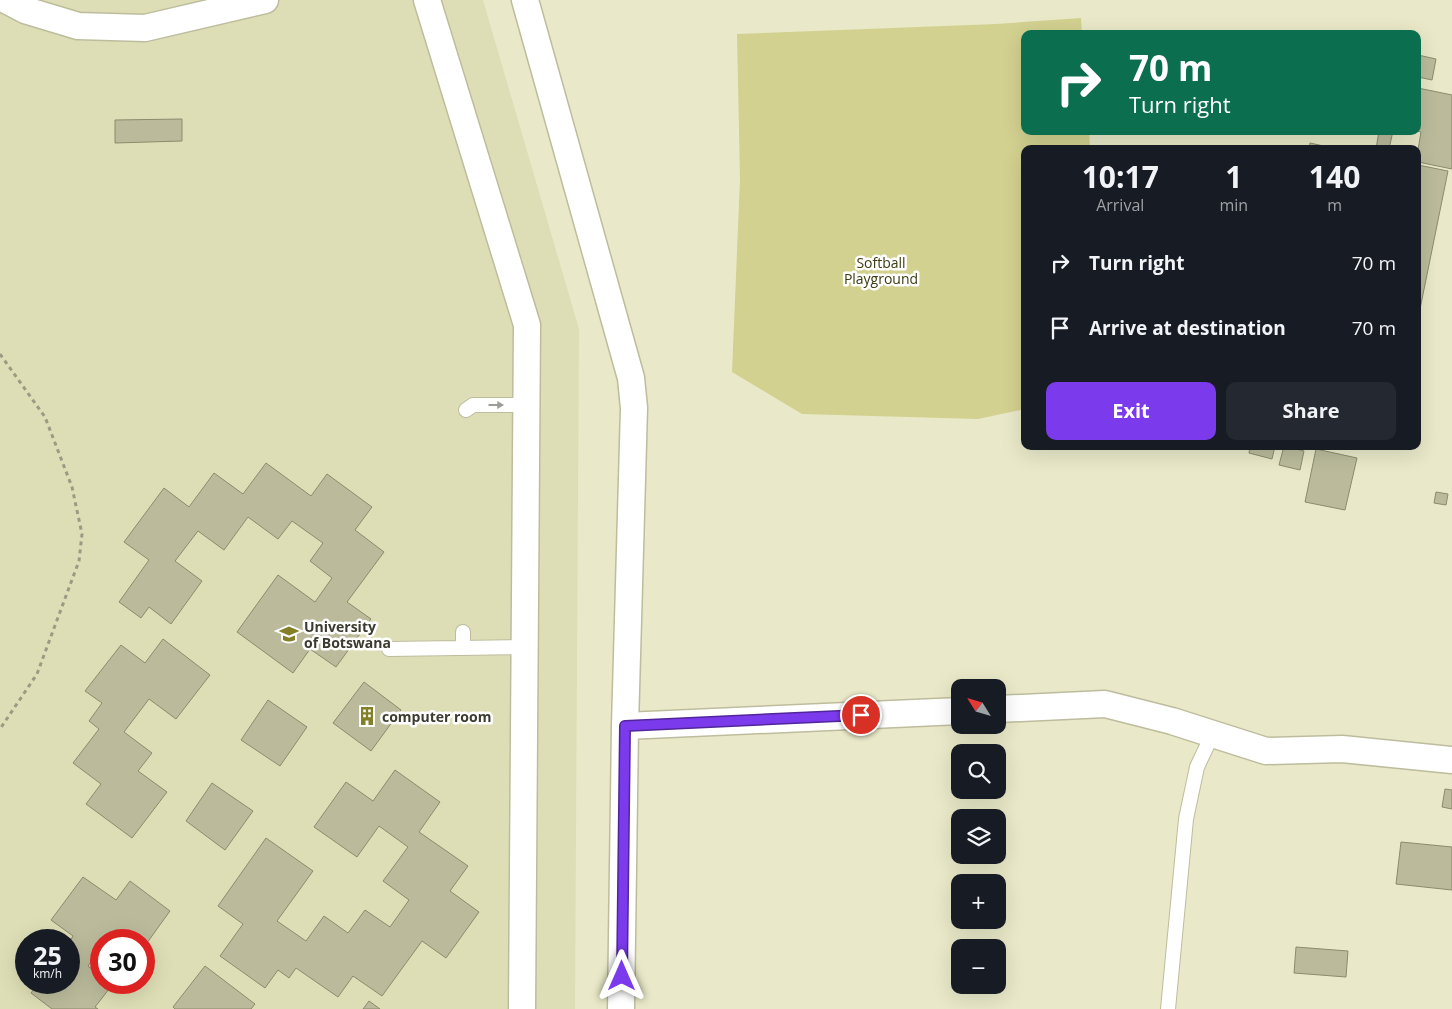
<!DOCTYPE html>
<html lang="en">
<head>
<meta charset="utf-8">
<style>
	:root { --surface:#171b24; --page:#242831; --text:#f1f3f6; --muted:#9ea1a6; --accent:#7c3aed }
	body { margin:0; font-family:"Open Sans",sans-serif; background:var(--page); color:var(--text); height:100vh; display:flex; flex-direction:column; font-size:19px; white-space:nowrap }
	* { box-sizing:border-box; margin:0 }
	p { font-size:16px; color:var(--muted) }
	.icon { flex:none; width:28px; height:28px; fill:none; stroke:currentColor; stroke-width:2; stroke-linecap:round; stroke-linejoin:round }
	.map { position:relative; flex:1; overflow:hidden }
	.side { position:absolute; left:1021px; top:145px; width:400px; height:305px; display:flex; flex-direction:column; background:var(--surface); border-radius:10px; box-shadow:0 5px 20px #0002 }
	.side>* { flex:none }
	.guide { position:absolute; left:1021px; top:30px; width:400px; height:105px; border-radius:10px; box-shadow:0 5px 20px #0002; background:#0b6e4f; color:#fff; overflow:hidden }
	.needle { width:32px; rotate:307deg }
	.tools { position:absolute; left:951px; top:679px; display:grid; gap:10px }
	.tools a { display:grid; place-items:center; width:55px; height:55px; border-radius:10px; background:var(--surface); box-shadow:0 5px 20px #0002; font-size:25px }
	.speed { position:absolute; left:15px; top:929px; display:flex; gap:10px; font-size:25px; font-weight:700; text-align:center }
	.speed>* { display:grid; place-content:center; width:65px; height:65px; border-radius:50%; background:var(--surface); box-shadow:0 5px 20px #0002; line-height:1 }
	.speed small { font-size:12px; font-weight:400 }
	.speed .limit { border:8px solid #d22; background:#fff; color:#111 }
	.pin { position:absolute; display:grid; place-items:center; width:42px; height:42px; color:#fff; margin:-21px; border:2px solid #fff; border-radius:50%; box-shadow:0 1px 5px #0007 }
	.me { position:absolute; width:55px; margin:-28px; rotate:0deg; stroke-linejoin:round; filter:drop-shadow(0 0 4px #0008) }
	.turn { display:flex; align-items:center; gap:18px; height:105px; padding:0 25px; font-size:22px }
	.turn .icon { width:65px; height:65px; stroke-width:2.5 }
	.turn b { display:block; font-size:35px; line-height:42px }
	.eta { display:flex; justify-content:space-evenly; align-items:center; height:85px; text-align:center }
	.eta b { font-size:30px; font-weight:700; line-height:35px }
	.primary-button { display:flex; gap:10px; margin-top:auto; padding:10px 25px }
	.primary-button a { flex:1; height:58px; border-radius:10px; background:var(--accent); color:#fff; font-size:20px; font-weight:700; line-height:58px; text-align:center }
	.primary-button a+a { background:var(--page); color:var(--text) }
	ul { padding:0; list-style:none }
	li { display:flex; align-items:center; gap:15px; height:65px; padding:0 25px }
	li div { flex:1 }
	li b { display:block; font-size:19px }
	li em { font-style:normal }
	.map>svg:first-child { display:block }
	.built { fill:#dedeb6; fill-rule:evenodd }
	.green { fill:#d2d190 }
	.building { fill:#bbbb9c; stroke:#8b8b6d }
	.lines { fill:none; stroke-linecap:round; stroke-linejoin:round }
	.service-casing { stroke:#bdbd9e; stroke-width:16 }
	.minor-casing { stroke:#bdbd9e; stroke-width:29 }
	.path { stroke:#9b9b84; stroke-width:3; stroke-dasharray:4 4; stroke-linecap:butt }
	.service { stroke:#fff; stroke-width:14 }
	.minor { stroke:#fff; stroke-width:26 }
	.oneway { fill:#9d9d97 }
	.route-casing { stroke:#51269a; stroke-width:12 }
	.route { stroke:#7c3aed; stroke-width:9 }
	.labels { text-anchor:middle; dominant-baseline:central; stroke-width:5; stroke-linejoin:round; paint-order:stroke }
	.park-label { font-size:14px; fill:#3c3a10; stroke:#fff }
	.poi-label { font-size:14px; font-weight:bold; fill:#3b3b2f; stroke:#fff; text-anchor:start }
</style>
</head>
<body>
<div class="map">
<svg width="1452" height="1009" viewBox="0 0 1452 1009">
	<rect width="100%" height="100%" fill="#e9e9c9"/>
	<path class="built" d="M0,0H483L579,329L575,1009H0ZM26,940H69V982H26ZM101,940H144V982H101Z"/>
	<path class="green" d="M1081,18L1082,34H1025V131H1089L1090,149H1025V409L978,419L802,414L732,372L740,179L737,34L996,24Z"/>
	<path class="building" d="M1418,55L1436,59L1432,80L1418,77Z
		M1418,88L1452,95V169L1418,162V150L1421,132L1417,131Z
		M182,119V141L115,143V120Z
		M1379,131H1393L1389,149H1376Z
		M1310,143L1337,149H1309Z
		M1418,165L1448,171L1418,319Z
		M1250,446H1275L1272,459L1249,453Z
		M1284,446L1304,451L1300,470L1279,465Z
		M1316,449L1357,458L1345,510L1305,502Z
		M266,463L311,496L327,474L372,507L355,530L384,552L347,602L371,619L336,667L310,649L293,673L237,632L278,575L315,602L332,578L310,561L323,543L292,521L278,539L248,517L224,550L198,531L175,561L202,581L171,624L149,607L141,618L119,602L149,560L124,542L164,488L189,507L214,473L243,494Z
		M1436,492L1448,494L1446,505L1434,503Z
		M163,639L210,675L176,719L149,699L124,732L152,753L138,771L167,792L132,838L86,804L101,784L73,763L99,729L89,721L102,703L85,691L121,645L145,663Z
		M364,682L401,710L371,751L333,723Z
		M268,700L307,727L280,766L241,740Z
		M395,770L440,802L419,832L468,866L450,891L479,912L446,958L422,941L382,996L353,976L338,997L296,968L289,978L278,970L265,988L220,956L243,924L218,906L266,838L313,871L277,921L306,941L324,916L348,933L365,910L390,927L409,900L383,881L408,847L379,826L357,857L314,827L346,782L373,801Z
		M212,783L253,811L225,850L186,821Z
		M1445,789L1452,790V809L1442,807Z
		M1401,842L1452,847V890L1396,884Z
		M83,877L116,900L130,881L170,911L144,947V940H117L111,935L107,940H101V948L88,966L101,976V982H110L113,984L95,1007L98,1009H52L31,993L39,982H69V943L73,936L51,920Z
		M1296,947L1348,951L1346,977L1294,973Z
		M205,966L255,1004L251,1009H175L173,1007Z
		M369,1001L380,1009H363Z"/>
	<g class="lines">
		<g class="service-casing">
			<path id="service" d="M466,410L473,405H526
				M463,632V648
				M389,649L524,647
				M1168,1009L1186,819L1197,767L1213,733"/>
		</g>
		<g class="minor-casing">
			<path id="minor" d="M6,0L25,10L78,26L145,28L265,0
				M427,0L527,325L522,1009
				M525,0L631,378L634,408L625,726L621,1009
				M998,709L1105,704L1172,721L1266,751L1342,749L1452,760
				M625,726L960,711"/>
		</g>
		<path class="path" d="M0,354L45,417L72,487L82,534L79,561L37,674L0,729"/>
		<use href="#service" class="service"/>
		<use href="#minor" class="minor"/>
	</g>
	<defs><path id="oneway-solid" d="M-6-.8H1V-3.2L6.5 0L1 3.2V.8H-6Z" transform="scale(1.25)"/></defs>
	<use class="oneway" href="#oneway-solid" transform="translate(496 405)"/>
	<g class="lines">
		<g class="route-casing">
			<path id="route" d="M622,976L625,726L861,715"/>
		</g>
		<use href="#route" class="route"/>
	</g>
	<defs>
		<g id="university-bare" transform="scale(1.5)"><path d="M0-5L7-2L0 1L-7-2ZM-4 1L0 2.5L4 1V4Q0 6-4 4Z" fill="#838028" stroke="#fff" stroke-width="2.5" paint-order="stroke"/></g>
		<g id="building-bare" transform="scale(1.5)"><path d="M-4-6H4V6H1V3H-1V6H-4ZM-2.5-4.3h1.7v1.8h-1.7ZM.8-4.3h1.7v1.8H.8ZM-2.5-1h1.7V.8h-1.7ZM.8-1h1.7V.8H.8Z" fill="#838028" stroke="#fff" stroke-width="2.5" paint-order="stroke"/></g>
	</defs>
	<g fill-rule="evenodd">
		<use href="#university-bare" x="289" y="634"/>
		<use href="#building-bare" x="367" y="716"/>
	</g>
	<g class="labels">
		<g class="park-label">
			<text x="881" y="262">Softball<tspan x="881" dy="16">Playground</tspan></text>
		</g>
		<g class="poi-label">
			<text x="304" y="626">University<tspan x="304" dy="16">of Botswana</tspan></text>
			<text x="382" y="716">computer room</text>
		</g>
	</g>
</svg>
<div class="tools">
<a><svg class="needle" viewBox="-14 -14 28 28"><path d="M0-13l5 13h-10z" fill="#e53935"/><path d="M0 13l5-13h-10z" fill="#9ea1a6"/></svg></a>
<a><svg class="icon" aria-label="search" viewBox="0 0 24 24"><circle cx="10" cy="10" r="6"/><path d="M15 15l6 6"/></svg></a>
<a><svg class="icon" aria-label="layers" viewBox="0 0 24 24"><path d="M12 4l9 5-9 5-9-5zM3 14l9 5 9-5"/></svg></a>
<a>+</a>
<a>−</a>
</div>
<div class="speed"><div>25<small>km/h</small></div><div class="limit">30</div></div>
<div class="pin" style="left:861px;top:715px;background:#d93025"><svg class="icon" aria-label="arrive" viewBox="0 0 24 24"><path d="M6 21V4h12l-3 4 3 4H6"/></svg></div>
<svg class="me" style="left:622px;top:976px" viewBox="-20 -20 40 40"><path d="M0-17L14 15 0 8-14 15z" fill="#7c3aed" stroke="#fff" stroke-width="4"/></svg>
<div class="guide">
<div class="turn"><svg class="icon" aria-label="right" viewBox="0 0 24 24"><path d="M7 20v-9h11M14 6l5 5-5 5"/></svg><div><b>70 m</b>Turn right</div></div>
</div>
<section class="side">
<div class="eta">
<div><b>10:17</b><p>Arrival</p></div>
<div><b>1</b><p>min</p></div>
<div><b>140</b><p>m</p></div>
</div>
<ul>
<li><svg class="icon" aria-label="right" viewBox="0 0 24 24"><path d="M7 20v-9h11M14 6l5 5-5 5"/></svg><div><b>Turn right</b></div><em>70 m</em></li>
<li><svg class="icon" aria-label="arrive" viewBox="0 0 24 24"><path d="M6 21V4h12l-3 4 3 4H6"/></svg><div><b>Arrive at destination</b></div><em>70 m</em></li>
</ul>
<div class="primary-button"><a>Exit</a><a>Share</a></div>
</section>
</div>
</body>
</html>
